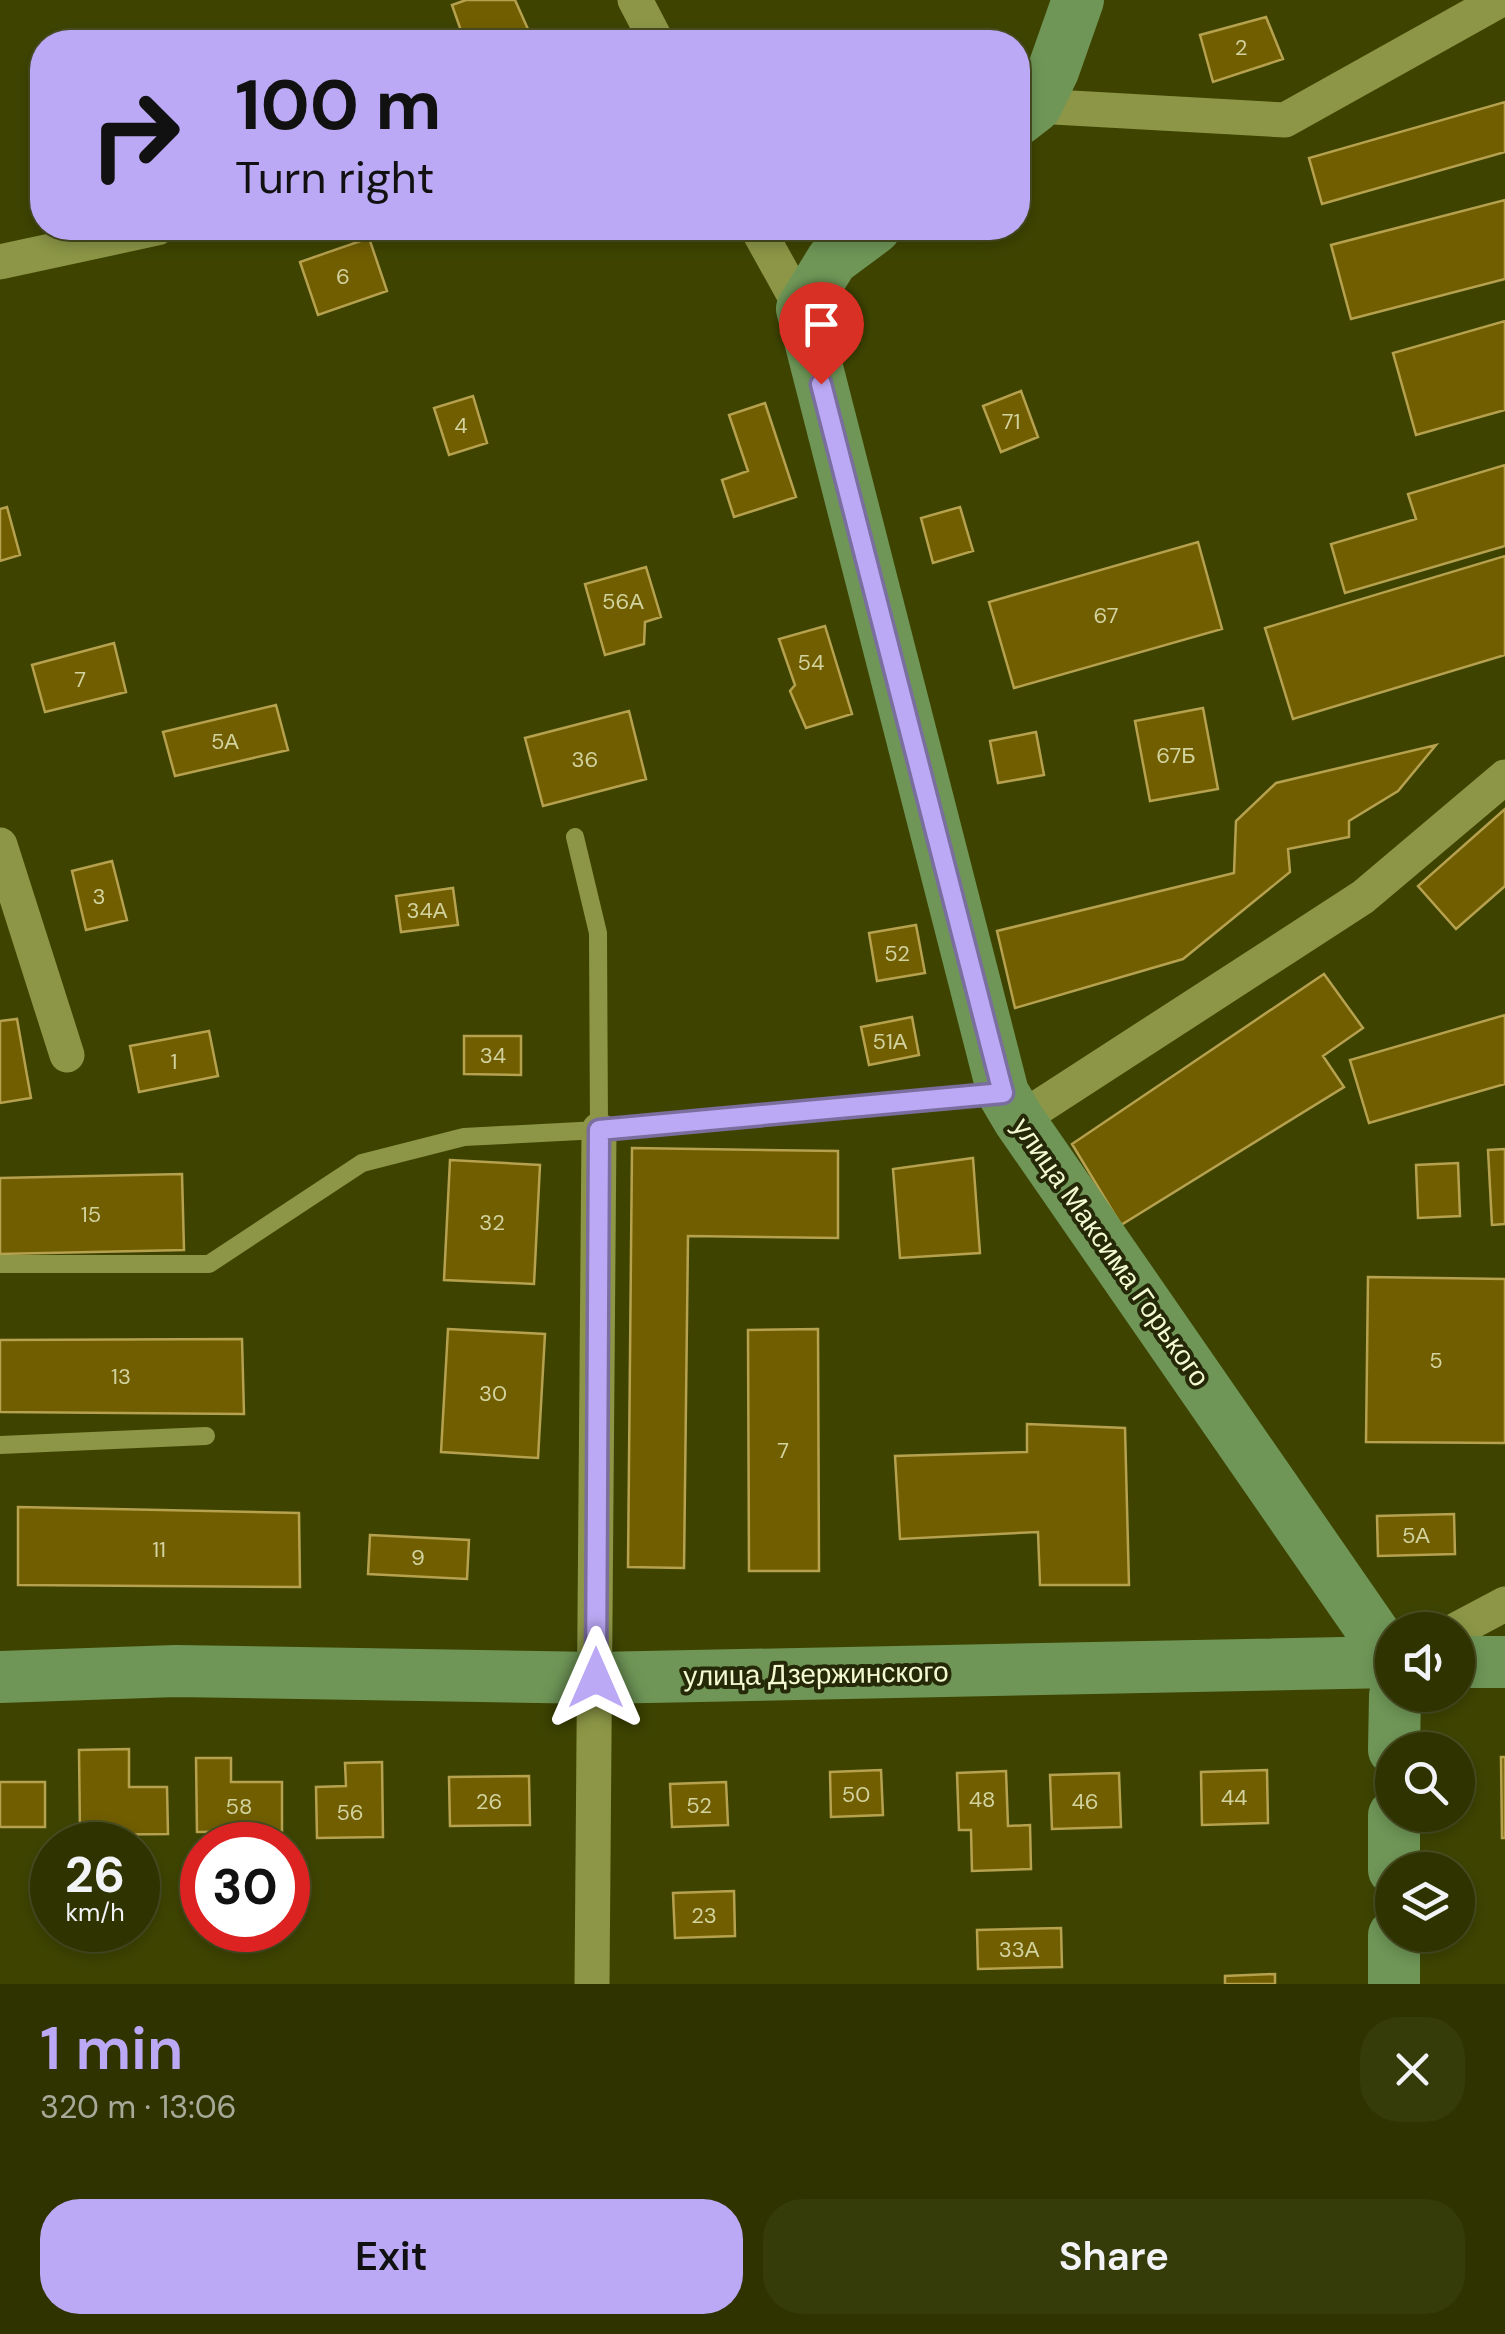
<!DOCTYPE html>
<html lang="en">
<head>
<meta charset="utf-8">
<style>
	:root { --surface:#2e3300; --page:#363b0a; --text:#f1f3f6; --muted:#a7aa99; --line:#494e22; --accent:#bca9f5 }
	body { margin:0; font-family:"DM Sans",sans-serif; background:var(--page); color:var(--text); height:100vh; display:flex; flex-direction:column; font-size:38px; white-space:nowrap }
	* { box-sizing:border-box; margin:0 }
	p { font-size:32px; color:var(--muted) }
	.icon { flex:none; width:55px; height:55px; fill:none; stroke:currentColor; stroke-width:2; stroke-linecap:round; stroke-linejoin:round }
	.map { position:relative; height:1984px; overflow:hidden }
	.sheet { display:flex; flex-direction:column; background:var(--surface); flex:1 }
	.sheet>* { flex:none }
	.hud { position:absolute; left:30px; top:30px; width:1000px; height:210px; border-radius:40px; box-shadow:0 5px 15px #0003,0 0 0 2px var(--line); background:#bca9f5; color:#111; overflow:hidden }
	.controls { position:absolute; left:1375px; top:1612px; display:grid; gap:20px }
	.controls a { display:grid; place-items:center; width:100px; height:100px; border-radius:50%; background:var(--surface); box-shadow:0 5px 15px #0003,0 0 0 2px var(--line); font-size:50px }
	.speed { position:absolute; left:30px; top:1822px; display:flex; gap:20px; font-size:50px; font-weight:700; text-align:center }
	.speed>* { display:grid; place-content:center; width:130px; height:130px; border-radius:50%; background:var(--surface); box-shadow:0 5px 15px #0003,0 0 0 2px var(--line); line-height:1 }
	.speed small { font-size:25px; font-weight:400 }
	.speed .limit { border:15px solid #d22; background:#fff; color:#111 }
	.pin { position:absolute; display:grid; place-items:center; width:85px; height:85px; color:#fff; margin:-102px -42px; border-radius:50% 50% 50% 0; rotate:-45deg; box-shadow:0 0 10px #0007 }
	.pin .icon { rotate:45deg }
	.me { position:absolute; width:110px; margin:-55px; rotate:0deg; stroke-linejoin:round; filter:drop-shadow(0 0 8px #0008) }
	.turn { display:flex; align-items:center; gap:35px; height:210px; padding:0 40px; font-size:45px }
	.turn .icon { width:130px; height:130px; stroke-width:2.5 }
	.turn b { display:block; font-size:70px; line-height:85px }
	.round { display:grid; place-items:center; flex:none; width:105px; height:105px; border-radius:40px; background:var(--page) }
	.summary { display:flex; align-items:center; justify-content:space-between; height:170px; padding:0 40px }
	h1 { font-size:60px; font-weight:600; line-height:75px; color:var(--accent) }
	.action { display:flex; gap:20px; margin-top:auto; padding:20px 40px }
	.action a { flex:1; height:115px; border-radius:40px; background:var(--accent); color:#111; font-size:40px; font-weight:600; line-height:115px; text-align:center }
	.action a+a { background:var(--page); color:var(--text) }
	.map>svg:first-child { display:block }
	.building { fill:#715e00; stroke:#b6a14f; stroke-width:2.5 }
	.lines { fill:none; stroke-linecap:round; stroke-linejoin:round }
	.lane { stroke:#8c9646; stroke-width:18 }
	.street { stroke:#8c9646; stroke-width:35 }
	.secondary { stroke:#6f9657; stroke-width:52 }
	.route-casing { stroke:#7a6e9f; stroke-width:25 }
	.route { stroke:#bca9f5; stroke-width:18 }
	.labels { text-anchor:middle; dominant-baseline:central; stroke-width:8; stroke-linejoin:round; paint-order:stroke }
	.number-label { font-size:22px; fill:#d2d39e }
	.street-label { font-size:28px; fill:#f3fad2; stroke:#252907 }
</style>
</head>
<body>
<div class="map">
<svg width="1505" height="1984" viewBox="0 0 1505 1984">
	<rect width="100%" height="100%" fill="#3e4400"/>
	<path class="building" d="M466,0H515L531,36L511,42H465L452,5Z
		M1266,17L1283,59L1213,82L1200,35Z
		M1505,102V152L1322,204L1309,158Z
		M1505,200V279L1351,319L1331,245Z
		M369,238L387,291L318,315L300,262Z
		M1505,321V410L1416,435L1393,353Z
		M1021,391L1038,437L1001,452L983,406Z
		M473,396L487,443L449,455L434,408Z
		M765,403L796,497L734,517L722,480L748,471L729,415Z
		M1505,465V546L1345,593L1331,544L1416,519L1408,494Z
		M7,507L20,555L0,561V509Z
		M960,507L973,551L933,563L921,518Z
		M1198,542L1222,629L1014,688L989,602Z
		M1505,556V655L1293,719L1265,628Z
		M646,567L661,617L645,622L644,644L605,655L585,584Z
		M825,626L852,714L806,728L790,691L795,685L779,639Z
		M114,643L126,692L45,712L32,665Z
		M276,705L288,750L175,776L163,732Z
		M1203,708L1218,789L1150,801L1135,721Z
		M629,711L646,779L543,806L525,738Z
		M1036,732L1044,775L998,783L990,741Z
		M1436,745L1398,791L1349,821V837L1288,849L1290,872L1183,959L1015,1008L997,931L1234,873L1236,821L1276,783Z
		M1505,809V886L1456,929L1418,886Z
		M112,861L127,920L86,930L72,871Z
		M453,888L458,925L401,932L396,896Z
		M916,925L925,973L877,981L869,933Z
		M1324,974L1363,1028L1323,1056L1344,1087L1121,1225L1072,1144Z
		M1505,1015V1084L1369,1123L1350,1060Z
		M912,1017L919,1055L869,1065L861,1027Z
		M17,1019L31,1098L0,1103V1021Z
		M209,1031L218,1076L139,1092L130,1046Z
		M464,1036H521V1075L464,1074Z
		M632,1148L838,1151V1238L688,1236L684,1568L628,1567Z
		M1505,1149V1224L1492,1225L1488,1150Z
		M973,1158L980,1253L900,1258L893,1169Z
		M450,1160L540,1165L534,1284L444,1280Z
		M1458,1163L1460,1216L1418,1218L1416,1165Z
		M182,1174L184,1250L0,1254V1178Z
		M1368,1277L1505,1279V1443L1366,1442Z
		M448,1329L545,1334L538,1458L441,1452Z
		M818,1329L819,1571H749L748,1330Z
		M242,1339L244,1414L0,1412V1340Z
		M1027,1424L1125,1428L1129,1585H1040L1038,1532L900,1539L895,1456L1027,1452Z
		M18,1507L299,1513L300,1587L18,1585Z
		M1454,1514L1455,1554L1378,1556L1377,1516Z
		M370,1535L469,1540L467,1579L368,1574Z
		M129,1749V1787H167L168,1834L80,1835L79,1750Z
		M1501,1757H1505V1838H1502Z
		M196,1758H231V1782H282V1831L197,1832Z
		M382,1762L383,1837L317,1838L316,1787L346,1786L345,1763Z
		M881,1770L883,1815L831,1817L830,1772Z
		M1267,1770L1268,1823L1202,1825L1201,1772Z
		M1006,1771L1008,1826L1030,1825L1031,1869L972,1871L971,1830H959L957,1773Z
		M1119,1773L1121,1827L1052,1829L1050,1775Z
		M529,1776L530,1825L450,1826L449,1777Z
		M0,1782H45V1827H0Z
		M726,1782L728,1825L672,1827L670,1784Z
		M734,1891L735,1936L675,1938L673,1893Z
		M1061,1928L1062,1967L978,1969L977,1930Z
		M1275,1974V1984H1225V1976Z"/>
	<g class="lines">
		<path class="lane" d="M575,837L598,933L599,1130
			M0,1264H209L362,1163L464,1137L599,1130L999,1093
			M0,1445L206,1436"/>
		<path class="street" d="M635,0L657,42
			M1036,106L1285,120L1500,0
			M757,228L802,309
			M0,262L157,228
			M0,845L67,1055
			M1019,1120L1363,897L1505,777
			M1456,1630L1505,1604
			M592,1984L599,1130"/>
		<path class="secondary" d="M1018,120L1036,106L1053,71L1078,0
			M875,228L832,260L802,309L1003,1093L1019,1120L1392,1659
			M1458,1662H1505
			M0,1677L176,1671L596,1678L1392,1662
			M1394,1750L1395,1695
			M1394,1870V1815
			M1394,1984V1935"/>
	</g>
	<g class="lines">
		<g class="route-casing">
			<path id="route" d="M596,1678L599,1130L1003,1093L821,384"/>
		</g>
		<use href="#route" class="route"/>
	</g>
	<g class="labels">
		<g class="number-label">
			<text x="1241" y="47">2</text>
			<text x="343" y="276">6</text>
			<text x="1011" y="421">71</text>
			<text x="461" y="425">4</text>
			<text x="623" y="601">56А</text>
			<text x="1106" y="615">67</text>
			<text x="811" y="662">54</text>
			<text x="80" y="679">7</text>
			<text x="225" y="741">5А</text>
			<text x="1176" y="755">67Б</text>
			<text x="585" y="759">36</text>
			<text x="99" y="896">3</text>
			<text x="427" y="910">34А</text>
			<text x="897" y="953">52</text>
			<text x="890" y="1041">51А</text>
			<text x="493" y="1055">34</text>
			<text x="174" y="1061">1</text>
			<text x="91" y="1214">15</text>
			<text x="492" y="1222">32</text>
			<text x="1436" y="1360">5</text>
			<text x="121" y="1376">13</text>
			<text x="493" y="1393">30</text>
			<text x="783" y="1450">7</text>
			<text x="1416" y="1535">5А</text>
			<text x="159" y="1549">11</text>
			<text x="418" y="1557">9</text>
			<text x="856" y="1794">50</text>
			<text x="1234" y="1797">44</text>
			<text x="982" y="1799">48</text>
			<text x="489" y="1801">26</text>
			<text x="1085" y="1801">46</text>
			<text x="699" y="1805">52</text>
			<text x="239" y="1806">58</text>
			<text x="350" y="1812">56</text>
			<text x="704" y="1915">23</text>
			<text x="1019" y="1949">33А</text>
		</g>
		<g class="street-label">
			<text transform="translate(1111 1252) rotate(55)">улица Максима Горького</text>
			<text transform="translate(816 1674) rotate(-1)">улица Дзержинского</text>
		</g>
	</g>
</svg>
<div class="controls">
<a><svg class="icon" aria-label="sound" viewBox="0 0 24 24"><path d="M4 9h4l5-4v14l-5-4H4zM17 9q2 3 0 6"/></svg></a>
<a><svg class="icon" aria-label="search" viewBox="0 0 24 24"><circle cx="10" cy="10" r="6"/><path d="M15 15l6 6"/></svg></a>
<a><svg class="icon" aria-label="layers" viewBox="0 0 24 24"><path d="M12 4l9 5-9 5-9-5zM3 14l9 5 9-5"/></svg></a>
</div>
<div class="speed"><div>26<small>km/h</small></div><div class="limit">30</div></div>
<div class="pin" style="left:821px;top:384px;background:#d93025"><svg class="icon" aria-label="arrive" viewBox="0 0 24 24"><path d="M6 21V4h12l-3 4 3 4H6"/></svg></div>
<svg class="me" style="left:596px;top:1678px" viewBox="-20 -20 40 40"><path d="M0-17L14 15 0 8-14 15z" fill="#bca9f5" stroke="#fff" stroke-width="4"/></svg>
<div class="hud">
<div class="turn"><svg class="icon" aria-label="right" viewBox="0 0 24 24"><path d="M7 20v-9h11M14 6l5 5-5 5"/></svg><div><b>100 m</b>Turn right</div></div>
</div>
</div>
<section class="sheet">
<div class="summary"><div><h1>1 min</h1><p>320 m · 13:06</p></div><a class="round"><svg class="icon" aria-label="close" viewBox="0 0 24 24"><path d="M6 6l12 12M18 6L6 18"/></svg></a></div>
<div class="action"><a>Exit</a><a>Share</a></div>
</section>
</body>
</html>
